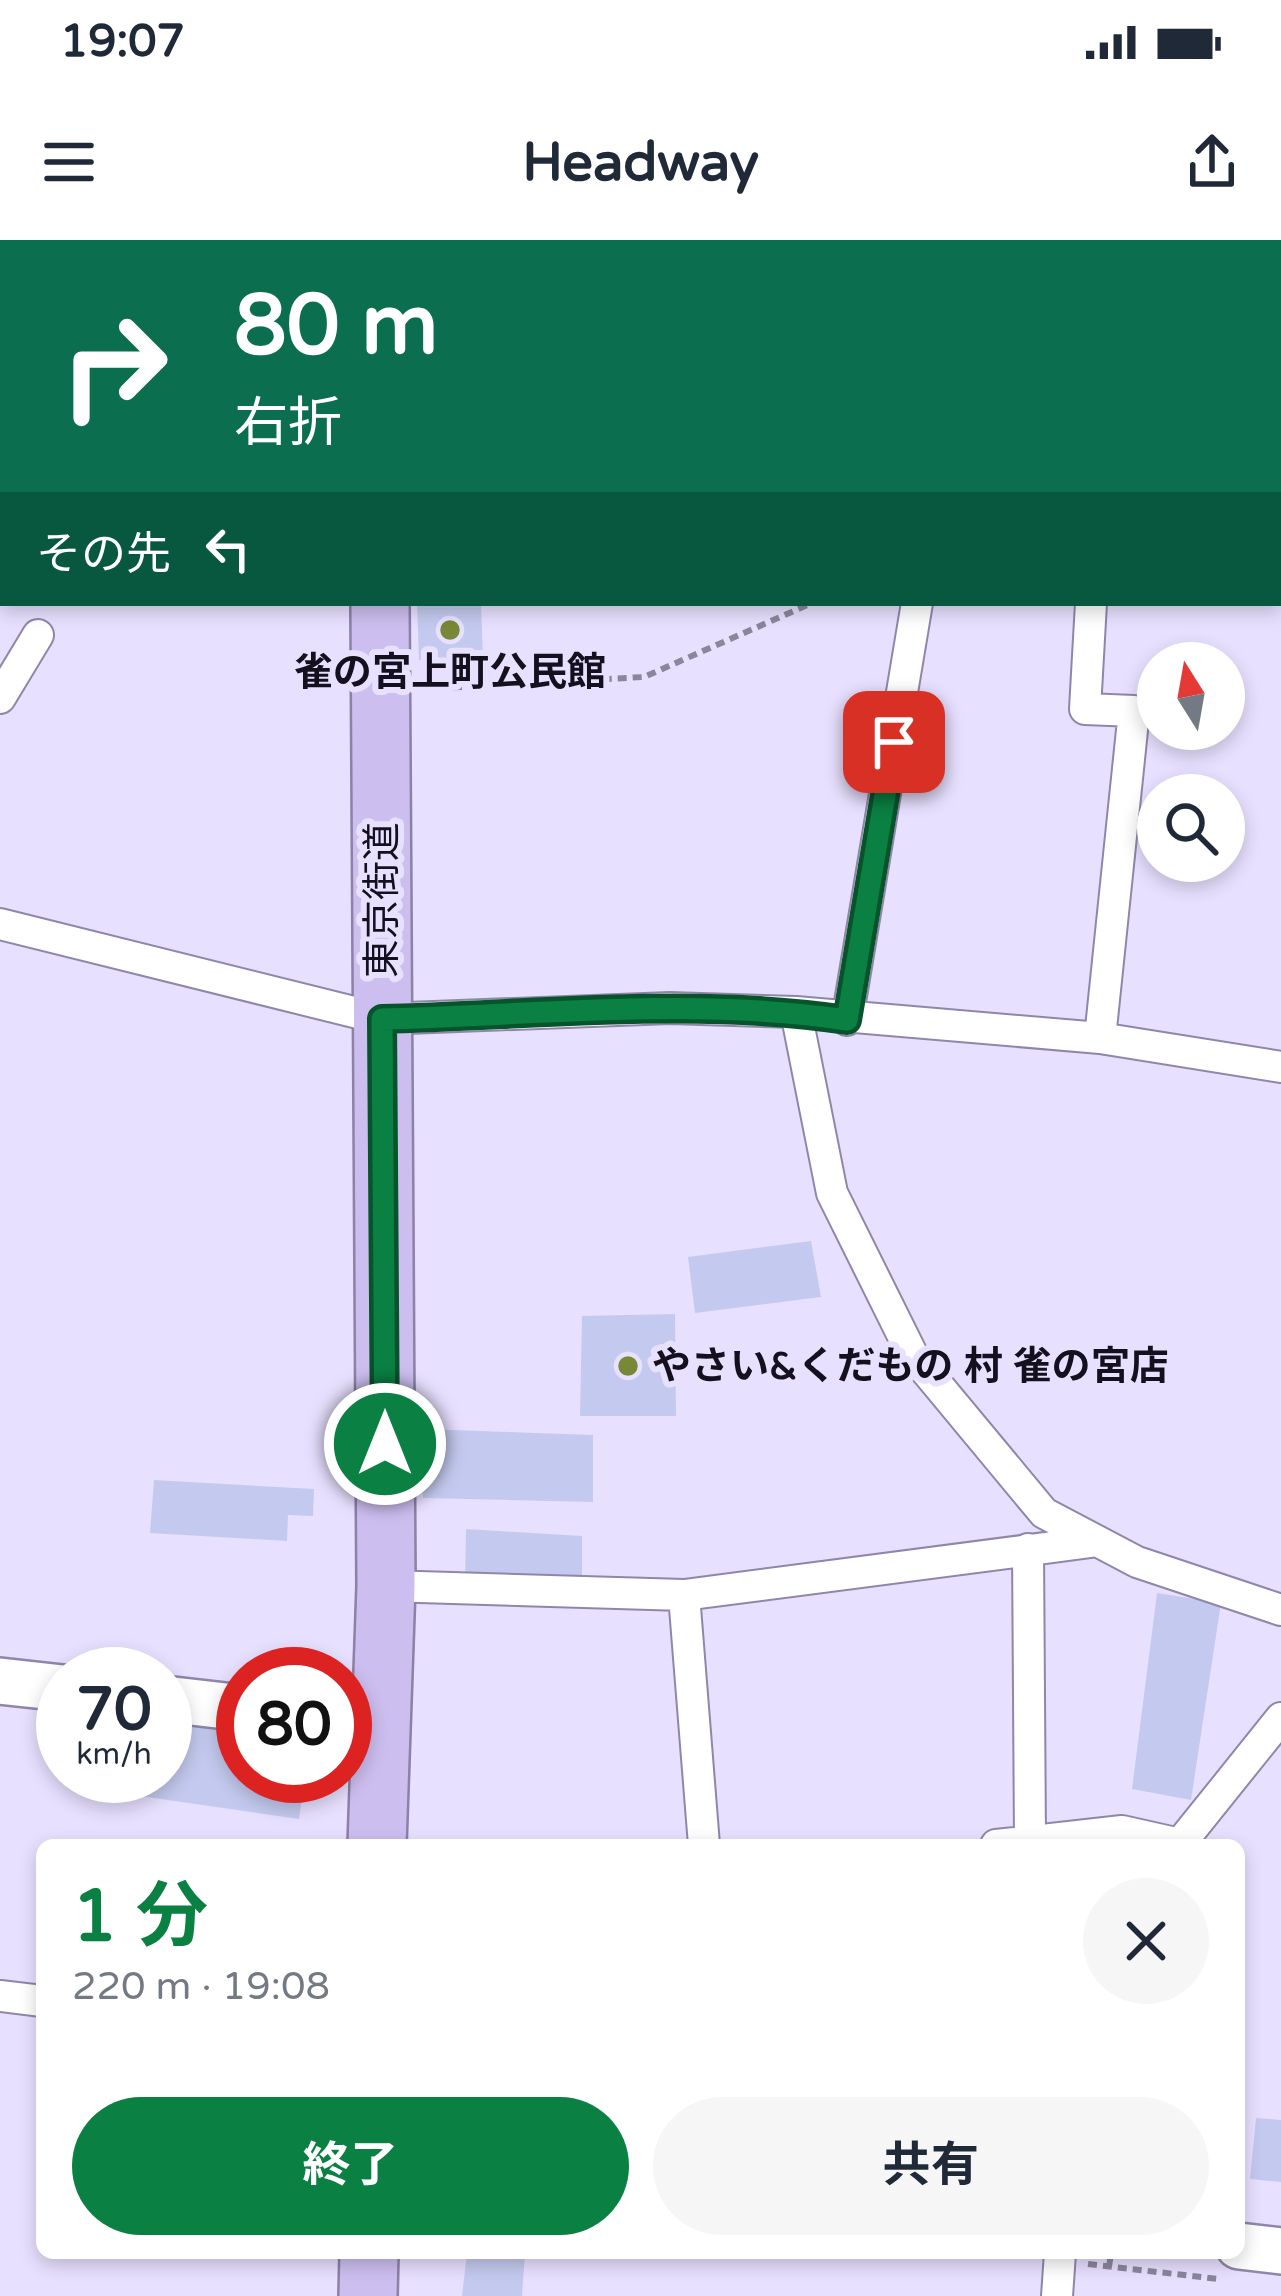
<!DOCTYPE html>
<html lang="ja">
<head>
<meta charset="utf-8">
<style>
	:root { --surface:#fff; --page:#f6f6f7; --text:#1f2937; --muted:#747a83; --accent:#0b8043 }
	body { margin:0; font-family:"Varela Round","Noto Sans JP",sans-serif; background:var(--page); color:var(--text); height:100vh; display:flex; flex-direction:column; font-size:45px; white-space:nowrap }
	* { box-sizing:border-box; margin:0 }
	p { font-size:39px; color:var(--muted) }
	.icon { flex:none; width:66px; height:66px; fill:none; stroke:currentColor; stroke-width:2; stroke-linecap:round; stroke-linejoin:round }
	.map { position:relative; flex:1; overflow:hidden }
	.sheet { position:absolute; left:36px; top:1599px; width:1209px; height:420px; display:flex; flex-direction:column; background:var(--surface); border-radius:18px; box-shadow:0 6px 18px #0003 }
	.sheet>* { flex:none }
	.guide { position:absolute; left:0px; top:0px; width:1281px; height:366px; box-shadow:0 6px 18px #0003; background:#0b6e4f; color:#fff; overflow:hidden }
	.needle { width:78px; rotate:349deg }
	.tools { position:absolute; left:1137px; top:402px; display:grid; gap:24px }
	.tools a { display:grid; place-items:center; width:108px; height:108px; border-radius:50%; background:var(--surface); box-shadow:0 6px 18px #0003; font-size:60px }
	.speed { position:absolute; left:36px; top:1407px; display:flex; gap:24px; font-size:60px; font-weight:700; text-align:center }
	.speed>* { display:grid; place-content:center; width:156px; height:156px; border-radius:50%; background:var(--surface); box-shadow:0 6px 18px #0003; line-height:1 }
	.speed small { font-size:30px; font-weight:400 }
	.speed .limit { border:18px solid #d22; background:#fff; color:#111 }
	.pin { position:absolute; display:grid; place-items:center; width:102px; height:102px; color:#fff; margin:-51px; border-radius:24px; box-shadow:0 6px 18px #0006 }
	.me { position:absolute; width:132px; margin:-66px; rotate:0deg; stroke-linejoin:round; filter:drop-shadow(0 0 9px #0008) }
	.turn { display:flex; align-items:center; gap:42px; height:252px; padding:0 36px; font-size:54px }
	.turn .icon { width:156px; height:156px; stroke-width:2.5 }
	.turn b { display:block; font-size:84px; line-height:102px }
	.then { display:flex; align-items:center; height:114px; padding:0 36px; background:#0003; gap:24px; font-size:45px }
	.round { display:grid; place-items:center; flex:none; width:126px; height:126px; border-radius:63px; background:var(--page) }
	.head { display:flex; align-items:center; justify-content:space-between; height:204px; padding:0 36px }
	h1 { font-size:72px; font-weight:700; line-height:90px; color:var(--accent) }
	.button { display:flex; gap:24px; margin-top:auto; padding:24px 36px }
	.button a { flex:1; height:138px; border-radius:72px; background:var(--accent); color:#fff; font-size:48px; font-weight:700; line-height:138px; text-align:center }
	.button a+a { background:var(--page); color:var(--text) }
	.status { display:flex; justify-content:space-between; align-items:center; height:84px; padding:0 60px; background:var(--surface); direction:ltr }
	.status svg { height:33px; fill:currentColor }
	header { display:flex; justify-content:space-between; align-items:center; height:156px; padding:0 36px; background:var(--surface); font-size:54px; font-weight:700 }
	.map>svg:first-child { display:block }
	.building { fill:#c4caef }
	.lines { fill:none; stroke-linecap:round; stroke-linejoin:round }
	.street-casing { stroke:#9086a9; stroke-width:34 }
	.secondary-casing { stroke:#9086a9; stroke-width:50 }
	.highway-casing { stroke:#8c81a6; stroke-width:62 }
	.path { stroke:#8c869d; stroke-width:6; stroke-dasharray:9 6; stroke-linecap:butt }
	.street { stroke:#fff; stroke-width:30 }
	.secondary { stroke:#fff; stroke-width:45 }
	.highway { stroke:#ccbeef; stroke-width:57 }
	.route-casing { stroke:#07532c; stroke-width:30 }
	.route { stroke:#0b8043; stroke-width:21 }
	.poi-dot { fill:#798836; stroke:#e8e0ff; stroke-width:4.5 }
	.labels { text-anchor:middle; dominant-baseline:central; stroke-width:12; stroke-linejoin:round; paint-order:stroke }
	.poi-label { font-size:39px; font-weight:bold; fill:#14101d; stroke:#e8e0ff }
	.street-label { font-size:39px; fill:#14101d; stroke:#e8e0ff }
</style>
</head>
<body>
<div class="status"><b>19:07</b><svg viewBox="0 0 49 12"><path d="M0 12V9h3v3zM5 12V6h3v6zM10 12V3h3v9zM15 12V0h3v12zM26 1h20v11H26zM47 4h2v5h-2z"/></svg></div>
<header><svg class="icon" aria-label="menu" viewBox="0 0 24 24"><path d="M4 6h16M4 12h16M4 18h16"/></svg>Headway<svg class="icon" aria-label="share" viewBox="0 0 24 24"><path d="M12 15V3M7 8l5-5 5 5M5 13v7h14v-7"/></svg></header>
<div class="map">
<svg width="1281" height="2056" viewBox="0 0 1281 2056">
	<rect width="100%" height="100%" fill="#e8e0ff"/>
	<path class="building" d="M417,363H481L483,418L419,420Z
		M811,1001L821,1057L695,1073L688,1017Z
		M675,1074L676,1176H580L582,1076Z
		M422,1189L593,1195V1262L423,1258Z
		M154,1240L314,1249L313,1276L288,1275L287,1301L150,1293Z
		M466,1289L582,1296V1346L465,1342Z
		M1157,1353L1221,1363L1191,1560L1132,1549Z
		M165,1479L243,1490V1536H305L299,1579L126,1554L128,1536H165Z
		M1256,1878L1281,1880V1942L1250,1939Z
		M467,2013H525L522,2056H462Z"/>
	<g class="lines">
		<g class="street-casing">
			<path id="street" d="M1091,363L1085,469L1134,471L1100,798
				M0,458L38,395
				M0,684L382,779L670,768L796,772L1100,798L1281,827
				M796,772L832,953L912,1114L1044,1273L1137,1322L1281,1370
				M847,780L917,363
				M1028,1309L1030,1601
				M386,1346L684,1355L1091,1302
				M684,1355L704,1605
				M996,1605L1122,1591L1180,1604
				M1179,1605L1281,1478
				M0,1756L42,1761
				M1057,2056L1060,2013"/>
		</g>
		<g class="secondary-casing">
			<path id="secondary" d="M0,1441L63,1448
				M165,1459L243,1468
				M345,1479L382,1483
				M1239,2006L1281,2011"/>
		</g>
		<g class="highway-casing">
			<path id="highway" d="M399,3V0
				M377,1605L386,1346L380,363
				M368,2056L369,2013"/>
		</g>
		<path class="path" d="M1278,322H1281
			M423,449L644,437L812,363
			M1088,2024L1218,2039
			M1109,2027L1111,2013"/>
		<use href="#street" class="street"/>
		<use href="#secondary" class="secondary"/>
		<use href="#highway" class="highway"/>
	</g>
	<g class="lines">
		<g class="route-casing">
			<path id="route" d="M385,1204L382,779C537,775 694,757 847,780L894,502"/>
		</g>
		<use href="#route" class="route"/>
	</g>
	<g class="poi-dot">
		<circle cx="450" cy="390" r="12"/>
		<circle cx="628" cy="1126" r="12"/>
	</g>
	<g class="labels">
		<g class="poi-label">
			<text x="450" y="432">雀の宮上町公民館</text>
			<text x="652" y="1126" text-anchor="start">やさい&amp;くだもの 村 雀の宮店</text>
		</g>
		<g class="street-label">
			<text transform="translate(382 660) rotate(-90)">東京街道</text>
		</g>
	</g>
</svg>
<div class="tools">
<a><svg class="needle" viewBox="-14 -14 28 28"><path d="M0-13l5 13h-10z" fill="#e53935"/><path d="M0 13l5-13h-10z" fill="#747a83"/></svg></a>
<a><svg class="icon" aria-label="search" viewBox="0 0 24 24"><circle cx="10" cy="10" r="6"/><path d="M15 15l6 6"/></svg></a>
</div>
<div class="speed"><div>70<small>km/h</small></div><div class="limit">80</div></div>
<div class="pin" style="left:894px;top:502px;background:#d93025"><svg class="icon" aria-label="arrive" viewBox="0 0 24 24"><path d="M6 21V4h12l-3 4 3 4H6"/></svg></div>
<svg class="me" style="left:385px;top:1204px" viewBox="-20 -20 40 40"><circle r="17" fill="#0b8043" stroke="#fff" stroke-width="3"/><path d="M0-11L8 9 0 5-8 9z" fill="#fff"/></svg>
<div class="guide">
<div class="turn"><svg class="icon" aria-label="right" viewBox="0 0 24 24"><path d="M7 20v-9h11M14 6l5 5-5 5"/></svg><div><b>80 m</b>右折</div></div>
<div class="then">その先<svg class="icon" aria-label="left" viewBox="0 0 24 24"><path d="M17 20v-9H6M10 6l-5 5 5 5"/></svg></div>
</div>
<section class="sheet">
<div class="head"><div><h1>1 分</h1><p>220 m · 19:08</p></div><a class="round"><svg class="icon" aria-label="close" viewBox="0 0 24 24"><path d="M6 6l12 12M18 6L6 18"/></svg></a></div>
<div class="button"><a>終了</a><a>共有</a></div>
</section>
</div>
</body>
</html>
